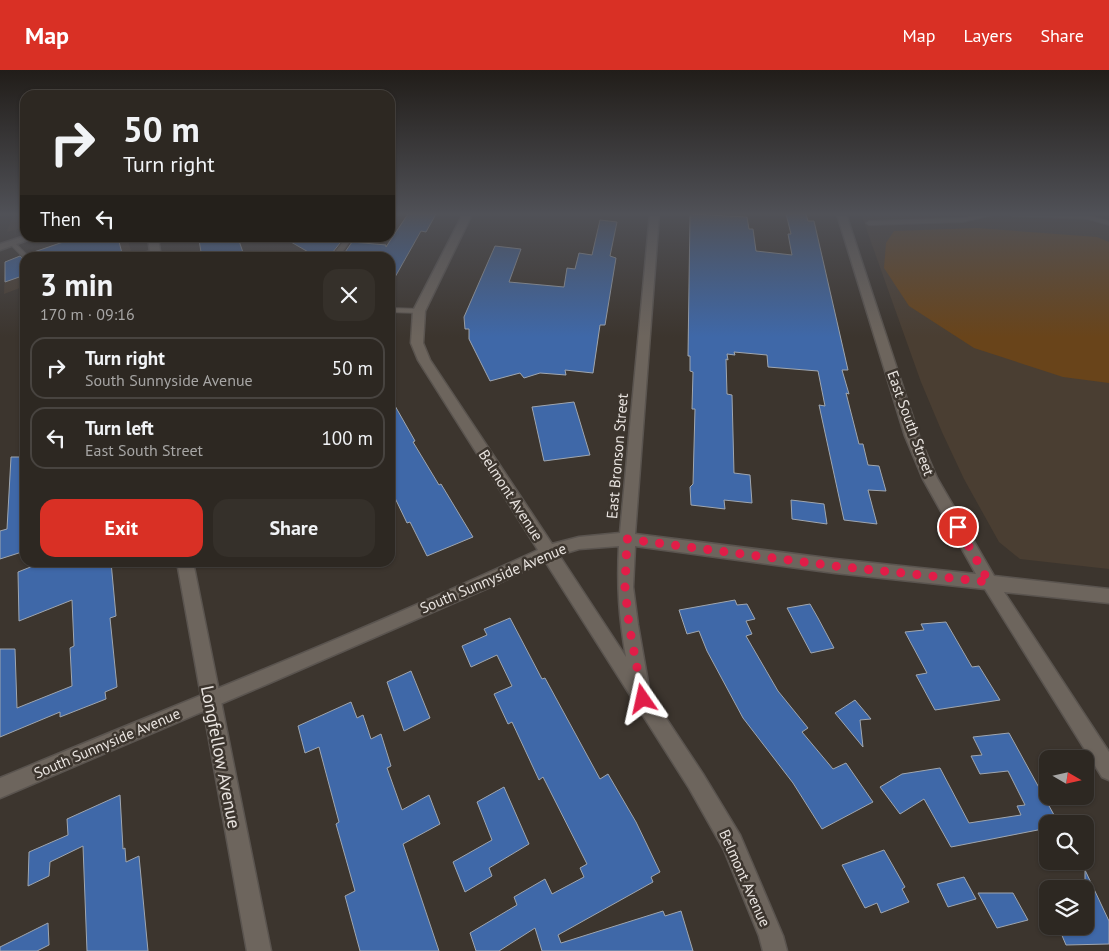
<!DOCTYPE html>
<html lang="en">
<head>
<meta charset="utf-8">
<style>
	:root { --surface:#2d2822; --page:#35302a; --text:#f1f3f6; --muted:#a7a6a5; --line:#484440; --accent:#d93025 }
	body { margin:0; font-family:"PT Sans",sans-serif; background:var(--page); color:var(--text); height:100vh; display:flex; flex-direction:column; font-size:19px; white-space:nowrap }
	* { box-sizing:border-box; margin:0 }
	p { font-size:16px; color:var(--muted) }
	.icon { flex:none; width:28px; height:28px; fill:none; stroke:currentColor; stroke-width:2; stroke-linecap:round; stroke-linejoin:round }
	.map { position:relative; flex:1; overflow:hidden }
	.sheet { position:absolute; left:20px; top:182px; width:375px; height:315px; display:flex; flex-direction:column; background:var(--surface); border-radius:15px; box-shadow:0 1px 4px #0004,0 0 0 1px var(--line) }
	.sheet>* { flex:none }
	.top-card { position:absolute; left:20px; top:20px; width:375px; height:152px; border-radius:15px; box-shadow:0 1px 4px #0004,0 0 0 1px var(--line); background:#2d2822; color:var(--text); overflow:hidden }
	.needle { width:32px; rotate:99deg }
	.fabs { position:absolute; left:1039px; top:680px; display:grid; gap:10px }
	.fabs a { display:grid; place-items:center; width:55px; height:55px; border-radius:10px; background:var(--surface); box-shadow:0 1px 4px #0004,0 0 0 1px var(--line); font-size:25px }
	.pin { position:absolute; display:grid; place-items:center; width:42px; height:42px; color:#fff; margin:-21px; border:2px solid #fff; border-radius:50%; box-shadow:0 1px 5px #0007 }
	.me { position:absolute; width:55px; margin:-28px; rotate:349deg; stroke-linejoin:round; filter:drop-shadow(0 0 4px #0008) }
	.turn { display:flex; align-items:center; gap:18px; height:105px; padding:0 20px; font-size:22px }
	.turn .icon { width:65px; height:65px; stroke-width:2.5 }
	.turn b { display:block; font-size:35px; line-height:42px }
	.then { display:flex; align-items:center; height:48px; padding:0 20px; background:#0003; gap:10px; font-size:19px }
	.round { display:grid; place-items:center; flex:none; width:52px; height:52px; border-radius:15px; background:var(--page) }
	.head { display:flex; align-items:center; justify-content:space-between; height:85px; padding:0 20px }
	h1 { font-size:30px; font-weight:700; line-height:38px }
	.action { display:flex; gap:10px; margin-top:auto; padding:10px 20px }
	.action a { flex:1; height:58px; border-radius:15px; background:var(--accent); color:#fff; font-size:20px; font-weight:700; line-height:58px; text-align:center }
	.action a+a { background:var(--page); color:var(--text) }
	ul { padding:0; list-style:none }
	li { display:flex; align-items:center; gap:15px; height:62px; margin:0 10px 8px; padding:0 10px; border:2px solid var(--line); border-radius:15px }
	li div { flex:1 }
	li b { display:block; font-size:19px }
	li em { font-style:normal }
	header { display:flex; align-items:center; gap:30px; box-sizing:border-box; height:70px; padding:0 25px; background:var(--accent); color:#fff }
	header strong { font-size:24px }
	nav { display:flex; gap:28px; margin-inline-start:auto; font-size:18px }
	.map>svg:first-child { display:block }
	.built { fill:#4a3e32 }
	.green { fill:#69441a }
	.building { fill:#3f68a8; stroke:#9fa6af }
	.lines { fill:none; stroke-linecap:round; stroke-linejoin:round }
	.lane-casing { stroke:#5a544f; stroke-width:2 }
	.street-casing { stroke:#5a544f; stroke-width:3 }
	.secondary-casing { stroke:#5a544f; stroke-width:3 }
	.lane { fill:#6d655d; fill-rule:evenodd }
	.street { fill:#6d655d; fill-rule:evenodd }
	.secondary { fill:#6d655d; fill-rule:evenodd }
	.route { stroke:#e11d48; stroke-width:9; stroke-dasharray:0 16.2 }
	.labels { text-anchor:middle; dominant-baseline:central; stroke-width:5; stroke-linejoin:round; paint-order:stroke }
	.street-label { font-size:15px; fill:#e9e4e0; stroke:#3c352e }
	.near-street-label { font-size:18px; fill:#e9e4e0; stroke:#3c352e }
</style>
</head>
<body>
<header>
<strong>Map</strong>
<nav><a>Map</a><a>Layers</a><a>Share</a></nav>
</header>
<div class="map">
<svg width="1109" height="881" viewBox="0 0 1109 881">
	<rect width="100%" height="100%" fill="#3c352e"/>
	<path class="built" d="M13,144H25V157L7,162Z
		M861,144H1109V499L1020,489L999,472L964,409L942,362L921,312Z
		M75,168H127L132,184L118,188H30L26,184Z
		M20,186L25,192V216L4,224L5,192Z"/>
	<path class="green" d="M977,158L1097,167L1109,172V313L1063,307L974,278L909,236L884,198L886,173L894,161Z"/>
	<path class="building" d="M408,144H436L426,162L421,161L390,216V188H341L352,172L386,175V177Z
		M690,144L747,147L749,159H753L756,181L792,185L788,164H791L786,144H806L808,151H814L848,300H842L849,324L846,323L859,374H863L868,395L879,396L886,421L868,420L877,454L844,450L819,335L825,336L818,301L768,297L767,285L734,282L735,285L727,284L728,290L726,289L727,324L732,325L734,403L750,405L752,433L724,430L725,439L691,435L690,417L693,414L695,339H692L693,302L690,301V286H688Z
		M600,150L617,152L610,186L616,188L605,255H600L593,303L565,300L566,305L540,303L524,308L520,303L490,311L469,269V259H465L464,247L495,176L521,179L509,212L564,217L567,198L575,199L579,183L592,185Z
		M75,168H118L122,183L109,188H32L28,184Z
		M212,168H238L245,188H202L199,170Z
		M284,168H344L329,187H317Z
		M20,186L25,191V205L5,212V192Z
		M390,327L415,371L413,372L439,415L441,414L473,467L427,486L410,452L407,453L395,428L390,429Z
		M574,332L590,385L544,391L532,337Z
		M11,387H25V481L0,489V461L7,459Z
		M791,430L824,434L827,454L792,449Z
		M43,492H111L116,546L110,548L117,617L105,622L106,629L60,647V642L0,667V579H15L17,638L72,616L70,578L74,576L72,530L19,551L18,502Z
		M735,530L737,535L747,534L755,549L746,551L752,564L746,566L778,621L808,658L802,662L833,699L846,693L873,732L822,759L793,713L743,648L707,581L699,561L687,564L679,540Z
		M810,534L818,548L834,578L811,583L787,538Z
		M510,548L542,609L545,608L600,709L608,704L636,752L660,802L651,807L653,812L558,865L561,873L663,841L665,846L681,841L693,881H542L535,858L499,881H476L470,863L517,835L514,827L545,809L552,824L584,807L580,798L587,794L543,707L539,710L512,652L508,654L494,624L512,616L497,585L471,597L462,576L487,565L484,559Z
		M946,552L972,597L979,596L1000,630L935,640L916,605L927,603L905,562L924,560L921,554Z
		M411,601L430,648L404,661L387,612Z
		M855,630L871,649L860,650L863,677L835,643Z
		M351,632L357,648L363,645L371,669L381,664L391,696L387,698L402,740L429,725L440,754L403,774L439,881H360L345,826L355,821L336,754L339,752L319,677L305,683L298,656Z
		M1009,663L1059,754H1048V758L951,777L924,729L900,744L880,717L902,704L940,698L969,753L1021,745L1017,736L1025,735L1008,701L980,704L971,686L982,685L973,667Z
		M504,717L529,774L489,798L492,806L465,822L453,792L492,770L477,732Z
		M120,725L123,779L125,778L126,792L139,786L148,881H87L83,776L50,792L49,806L28,816L29,782L68,765L67,749Z
		M884,780L905,817L902,819L909,832L881,843L877,833L865,838L842,795Z
		M1085,800L1109,851V874L1066,875L1058,856H1085Z
		M964,807L976,829L948,837L937,814Z
		M978,823H1013L1028,850L997,858Z
		M48,853L49,875L37,881H0V877Z"/>
	<g class="lines">
		<g class="lane-casing">
			<path id="lane" d="M987,144H997L963,152L869,155L866,153L869,151L963,148Z
				M1010,144L1084,145L1083,144H1089L1090,146L1109,151V155L1088,149L1013,146Z
				M346,168H352L338,188H331Z
				M10,172H14L30,188H25V189L10,174Z
				M156,179L159,181L158,182L138,188H125Z
				M390,238L419,239L423,241L419,243L390,242Z"/>
		</g>
		<g class="street-casing">
			<path id="street" d="M463,144H472L425,241L423,273L430,290L552,474L579,467L620,463L650,144H659L635,464L835,489L976,504L923,409L905,366L837,144H846L919,366L937,408L994,506L1109,519V533L1004,522L1109,682V710L1102,707L985,519L835,503L635,476L633,517L638,555L650,624L703,704L740,765L783,866L787,881H763L759,866L724,780L689,718L545,491L497,514L265,615L0,728V708C180,633 362,562 538,480L418,290L411,273L413,241ZM619,476C617,517 619,547 626,587L559,485L579,479Z"/>
		</g>
		<g class="secondary-casing">
			<path id="secondary" d="M25,166V168H33L0,180V174Z
				M148,168H158L161,188H151Z
				M177,492H193L271,881H247Z"/>
		</g>
		<use href="#lane" class="lane"/>
		<use href="#street" class="street"/>
		<use href="#secondary" class="secondary"/>
	</g>
	<linearGradient id="sky" x2="0" y2="1"><stop stop-color="#211d19"/><stop offset="0.54" stop-color="#505157"/><stop offset="1" stop-color="#505157" stop-opacity="0"/></linearGradient>
	<rect width="1109" height="267" fill="url(#sky)"/>
	<g class="lines">
		<path class="route" d="M643,629L629,555L625,517L627,469L835,496L989,512L958,457"/>
	</g>
	<g class="labels">
		<g class="street-label">
			<text transform="translate(911 353) rotate(70)">East South Street</text>
			<text transform="translate(617 386) rotate(-85)">East Bronson Street</text>
			<text transform="translate(511 425) rotate(57)">Belmont Avenue</text>
			<text transform="translate(493 508) rotate(-23)">South Sunnyside Avenue</text>
			<text transform="translate(107 673) rotate(-23)">South Sunnyside Avenue</text>
			<text transform="translate(745 808) rotate(66)">Belmont Avenue</text>
		</g>
		<g class="near-street-label">
			<text transform="translate(221 687) rotate(79)">Longfellow Avenue</text>
		</g>
	</g>
</svg>
<div class="fabs">
<a><svg class="needle" viewBox="-14 -14 28 28"><path d="M0-13l5 13h-10z" fill="#e53935"/><path d="M0 13l5-13h-10z" fill="#a7a6a5"/></svg></a>
<a><svg class="icon" aria-label="search" viewBox="0 0 24 24"><circle cx="10" cy="10" r="6"/><path d="M15 15l6 6"/></svg></a>
<a><svg class="icon" aria-label="layers" viewBox="0 0 24 24"><path d="M12 4l9 5-9 5-9-5zM3 14l9 5 9-5"/></svg></a>
</div>
<div class="pin" style="left:958px;top:457px;background:#d93025"><svg class="icon" aria-label="arrive" viewBox="0 0 24 24"><path d="M6 21V4h12l-3 4 3 4H6"/></svg></div>
<svg class="me" style="left:643px;top:629px" viewBox="-20 -20 40 40"><path d="M0-17L14 15 0 8-14 15z" fill="#e11d48" stroke="#fff" stroke-width="4"/></svg>
<div class="top-card">
<div class="turn"><svg class="icon" aria-label="right" viewBox="0 0 24 24"><path d="M7 20v-9h11M14 6l5 5-5 5"/></svg><div><b>50 m</b>Turn right</div></div>
<div class="then">Then<svg class="icon" aria-label="left" viewBox="0 0 24 24"><path d="M17 20v-9H6M10 6l-5 5 5 5"/></svg></div>
</div>
<section class="sheet">
<div class="head"><div><h1>3 min</h1><p>170 m · 09:16</p></div><a class="round"><svg class="icon" aria-label="close" viewBox="0 0 24 24"><path d="M6 6l12 12M18 6L6 18"/></svg></a></div>
<ul>
<li><svg class="icon" aria-label="right" viewBox="0 0 24 24"><path d="M7 20v-9h11M14 6l5 5-5 5"/></svg><div><b>Turn right</b><p>South Sunnyside Avenue</p></div><em>50 m</em></li>
<li><svg class="icon" aria-label="left" viewBox="0 0 24 24"><path d="M17 20v-9H6M10 6l-5 5 5 5"/></svg><div><b>Turn left</b><p>East South Street</p></div><em>100 m</em></li>
</ul>
<div class="action"><a>Exit</a><a>Share</a></div>
</section>
</div>
</body>
</html>
